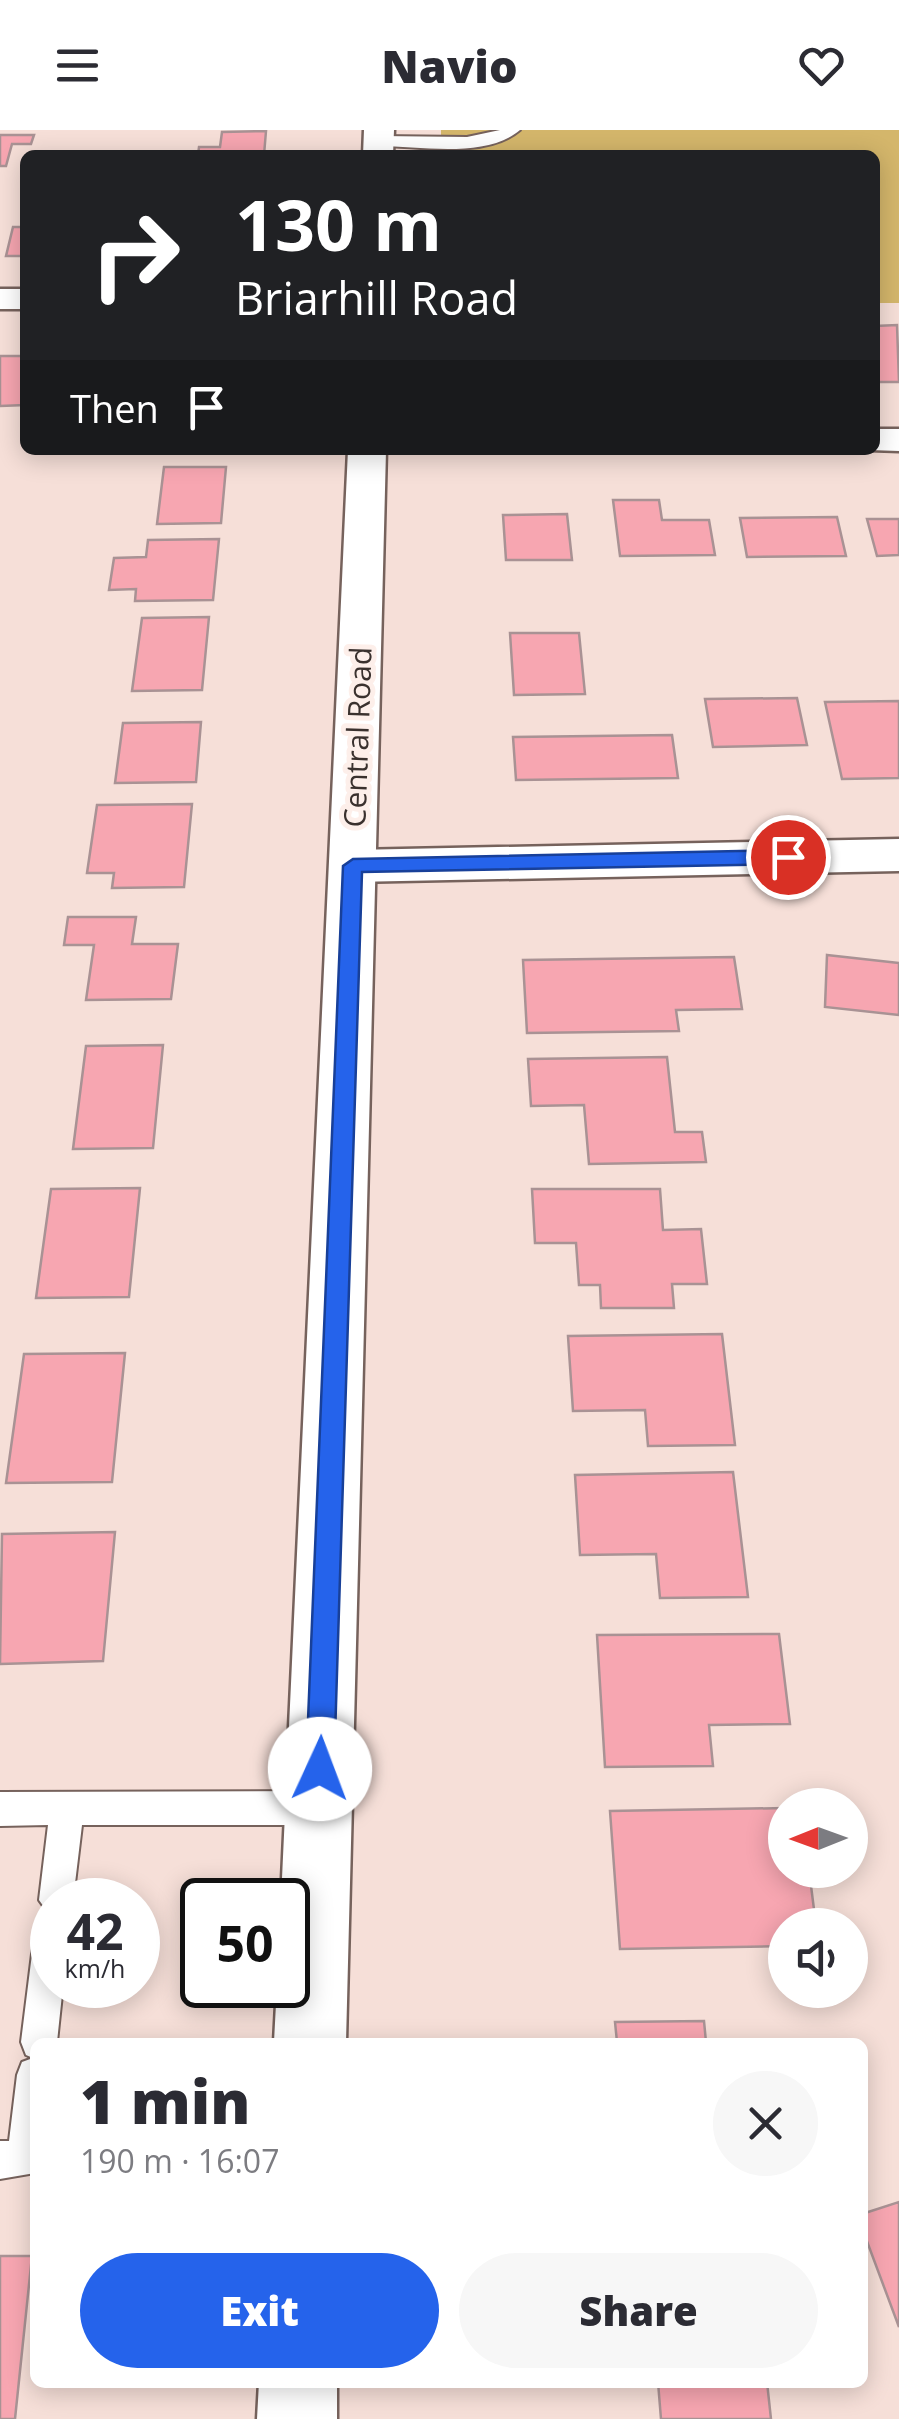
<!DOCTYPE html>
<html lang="en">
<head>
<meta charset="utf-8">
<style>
	:root { --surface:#fff; --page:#f7f7f7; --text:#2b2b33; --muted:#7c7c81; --accent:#2563eb }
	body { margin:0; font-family:"Open Sans",sans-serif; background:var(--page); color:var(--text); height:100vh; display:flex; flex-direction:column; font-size:38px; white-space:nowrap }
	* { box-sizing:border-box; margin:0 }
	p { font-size:32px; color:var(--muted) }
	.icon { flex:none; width:55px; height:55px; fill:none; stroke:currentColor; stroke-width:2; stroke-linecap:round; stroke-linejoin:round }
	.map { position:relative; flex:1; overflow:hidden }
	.side { position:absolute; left:30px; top:1908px; width:838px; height:350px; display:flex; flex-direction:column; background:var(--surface); border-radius:15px; box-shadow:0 5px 25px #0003 }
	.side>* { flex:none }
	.guide { position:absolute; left:20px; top:20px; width:860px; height:305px; border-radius:15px; box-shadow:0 5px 25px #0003; background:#202124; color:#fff; overflow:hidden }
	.needle { width:65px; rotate:269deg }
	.controls { position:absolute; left:768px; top:1658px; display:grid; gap:20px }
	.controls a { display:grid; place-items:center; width:100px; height:100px; border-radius:50%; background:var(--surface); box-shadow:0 5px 25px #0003; font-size:50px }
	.speed { position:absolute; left:30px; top:1748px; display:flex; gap:20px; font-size:50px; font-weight:700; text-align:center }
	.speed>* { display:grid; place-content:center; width:130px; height:130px; border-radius:50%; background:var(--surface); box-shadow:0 5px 25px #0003; line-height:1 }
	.speed small { font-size:25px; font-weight:400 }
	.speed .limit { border:5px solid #111; border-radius:15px; background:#fff; color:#111 }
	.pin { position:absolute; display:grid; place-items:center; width:85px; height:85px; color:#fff; margin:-42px; border:5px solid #fff; border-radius:50%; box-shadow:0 2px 10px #0007 }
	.me { position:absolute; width:110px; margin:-55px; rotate:2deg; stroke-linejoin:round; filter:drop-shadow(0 0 8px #0008) }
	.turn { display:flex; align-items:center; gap:35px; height:210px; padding:0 50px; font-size:45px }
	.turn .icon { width:130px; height:130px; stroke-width:2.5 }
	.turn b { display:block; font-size:70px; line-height:85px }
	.then { display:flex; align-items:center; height:95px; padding:0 50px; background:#0003; gap:20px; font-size:38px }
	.round { display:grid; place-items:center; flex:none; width:105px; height:105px; border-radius:52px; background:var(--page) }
	.headline { display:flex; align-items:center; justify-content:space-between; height:170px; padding:0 50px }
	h1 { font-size:60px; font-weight:800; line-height:75px }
	.cta { display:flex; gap:20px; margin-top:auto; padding:20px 50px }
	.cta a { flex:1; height:115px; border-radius:60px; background:var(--accent); color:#fff; font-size:40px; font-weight:800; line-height:115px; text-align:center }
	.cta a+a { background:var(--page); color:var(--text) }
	header { display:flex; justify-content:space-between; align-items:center; height:130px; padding:0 50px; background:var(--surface); font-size:45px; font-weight:800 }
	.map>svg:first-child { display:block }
	.green { fill:#d4b66b }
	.building { fill:#f7a6b1; stroke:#a99294; stroke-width:2.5 }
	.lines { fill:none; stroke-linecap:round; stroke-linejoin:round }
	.lane-casing { stroke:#76625c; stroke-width:4 }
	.street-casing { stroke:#76625c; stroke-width:5 }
	.secondary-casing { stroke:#76625c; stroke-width:5 }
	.lane { fill:#fff; fill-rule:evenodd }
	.street { fill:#fff; fill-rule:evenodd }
	.secondary { fill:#fff; fill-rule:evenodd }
	.route { fill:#2563eb; stroke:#184099; stroke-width:2.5 }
	.labels { text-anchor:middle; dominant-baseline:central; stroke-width:10; stroke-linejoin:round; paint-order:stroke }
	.street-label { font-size:30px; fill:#3a312e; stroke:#fdefea }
</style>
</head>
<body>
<header><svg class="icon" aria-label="menu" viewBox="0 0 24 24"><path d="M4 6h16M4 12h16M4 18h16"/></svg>Navio<svg class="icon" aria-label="heart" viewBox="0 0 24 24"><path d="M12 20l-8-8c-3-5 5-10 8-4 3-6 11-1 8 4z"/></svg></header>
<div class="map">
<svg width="899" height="2289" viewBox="0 0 899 2289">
	<rect width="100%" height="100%" fill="#f6dfd8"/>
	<path class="green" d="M441,0H899V173H875V25H441Z"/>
	<path class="building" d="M266,1L264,25H198L199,17H220L222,2Z
		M0,5H34L31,14H12L6,36H0Z
		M13,97H25V126H6Z
		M897,195L899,252H875V196Z
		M0,226H25V275L0,276Z
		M164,337H226L221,393L157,394Z
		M613,370H659L662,390H709L715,425L620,426Z
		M567,384L572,430H506L503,385Z
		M837,387L846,426L747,427L740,388Z
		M867,389H899V425L877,426Z
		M219,409L213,470L135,471L136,459L109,460L114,428L146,427L148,410Z
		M209,487L202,560L132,561L142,488Z
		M510,503H579L585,564L514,565Z
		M797,568L807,615L713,617L705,569Z
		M899,571V648L842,649L825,572Z
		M201,592L196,652L115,653L123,593Z
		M672,605L678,648L516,650L513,607Z
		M192,674L184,757L112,758L114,743H87L97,675Z
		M68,787H136L132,814H178L171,869L86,870L94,815H64Z
		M827,825L899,833V885L825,877Z
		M734,827L742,879L676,880L679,901L527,903L523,830Z
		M163,915L153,1018L73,1019L86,916Z
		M667,927L675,1002H702L706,1032L589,1034L584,975L531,976L528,929Z
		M140,1058L129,1167L36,1168L51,1059Z
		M532,1059H660L663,1100L701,1099L707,1154H672L674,1178H601L600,1155H579L576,1113H535Z
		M722,1204L735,1315L648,1316L645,1280L573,1281L568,1206Z
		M125,1223L112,1352L6,1353L24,1224Z
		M733,1342L748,1467L660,1468L656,1424L580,1425L575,1345Z
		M115,1402L103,1531L0,1534L2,1404Z
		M779,1504L790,1594L709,1595L713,1636L605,1637L597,1505Z
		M785,1678V1740H809L816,1795H785V1816L620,1819L610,1681Z
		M704,1891L706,1912H617L615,1892Z
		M899,2072V2197L862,2098V2084Z
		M0,2126H32L15,2289H0Z
		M658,2252H767L771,2289H661Z"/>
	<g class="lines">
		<g class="lane-casing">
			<path id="lane" d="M500,0H520C486,29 420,16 379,16L371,11L379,6L467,7Z
				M318,1661L330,1666L335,1678L330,1690L318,1695H82L73,1770H52V1855H63L57,1912H35V2043L0,2049V2011H9L17,1945L22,1932L33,1928L26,1925L21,1912L35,1800L40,1788L49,1784L39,1770L48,1695L0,1696V1662Z"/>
		</g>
		<g class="street-casing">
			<path id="street" d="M0,159H25V179H0Z
				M875,299H899V321L870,320H875Z
				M899,709V741L353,752L337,747L330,736L337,725L353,720Z"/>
		</g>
		<g class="secondary-casing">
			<path id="secondary" d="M364,0H394L393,25H363Z
				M348,320H386L346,1912H274L277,1855H288V1770H281Z
				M259,2252H337V2289H257Z"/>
		</g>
		<use href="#lane" class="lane"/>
		<use href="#street" class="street"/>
		<use href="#secondary" class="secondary"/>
	</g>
	<path class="route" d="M788,720L797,727L788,734L362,742L334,1639L330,1648L320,1652L310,1648L306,1639L343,736L353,729Z"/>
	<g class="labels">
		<g class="street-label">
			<text transform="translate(357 607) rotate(-88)">Central Road</text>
		</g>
	</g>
</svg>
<div class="controls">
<a><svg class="needle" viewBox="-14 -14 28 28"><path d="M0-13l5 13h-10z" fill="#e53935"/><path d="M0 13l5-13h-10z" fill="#7c7c81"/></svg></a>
<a><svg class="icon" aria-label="sound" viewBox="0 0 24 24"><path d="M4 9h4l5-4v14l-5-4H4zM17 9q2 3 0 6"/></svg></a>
</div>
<div class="speed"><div>42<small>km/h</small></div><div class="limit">50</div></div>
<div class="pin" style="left:788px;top:727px;background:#d93025"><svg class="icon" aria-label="arrive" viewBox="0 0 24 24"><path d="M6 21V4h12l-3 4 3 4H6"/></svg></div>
<svg class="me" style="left:320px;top:1639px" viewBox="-20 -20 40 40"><circle r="19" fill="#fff"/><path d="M0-13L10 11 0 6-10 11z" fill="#2563eb"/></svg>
<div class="guide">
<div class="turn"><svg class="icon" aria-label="right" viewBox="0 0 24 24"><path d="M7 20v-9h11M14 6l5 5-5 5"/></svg><div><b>130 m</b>Briarhill Road</div></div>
<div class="then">Then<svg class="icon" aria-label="arrive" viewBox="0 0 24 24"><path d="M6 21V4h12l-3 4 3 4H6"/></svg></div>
</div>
<section class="side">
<div class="headline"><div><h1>1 min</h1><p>190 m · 16:07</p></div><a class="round"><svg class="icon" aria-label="close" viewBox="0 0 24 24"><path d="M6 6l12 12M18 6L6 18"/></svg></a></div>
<div class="cta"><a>Exit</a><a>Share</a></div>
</section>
</div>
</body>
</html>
